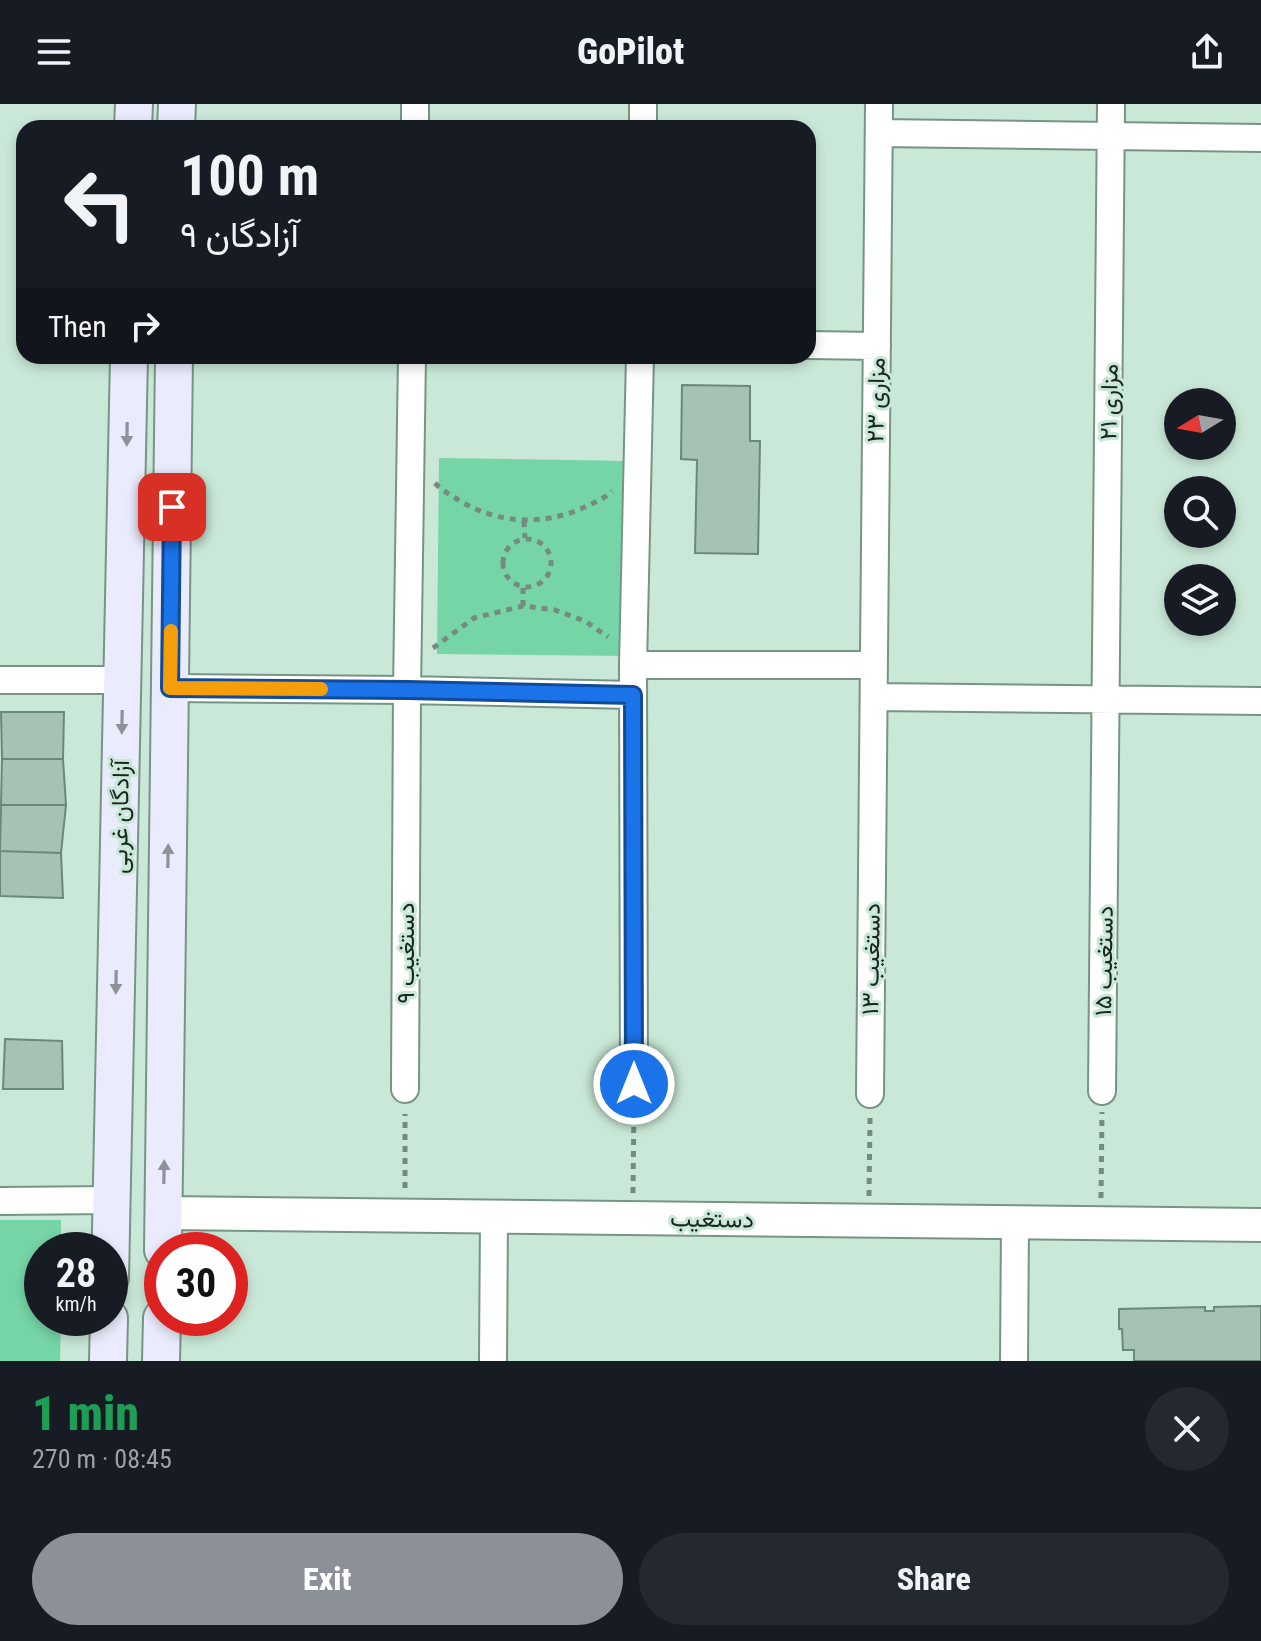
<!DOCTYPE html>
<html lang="en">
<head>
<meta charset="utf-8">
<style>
	:root { --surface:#171b24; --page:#242831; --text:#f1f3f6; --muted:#9ea1a6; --accent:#8c9099 }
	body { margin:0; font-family:"Roboto Condensed",Vazirmatn,sans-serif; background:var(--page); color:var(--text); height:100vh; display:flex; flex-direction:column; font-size:30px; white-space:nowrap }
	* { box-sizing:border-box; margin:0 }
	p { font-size:26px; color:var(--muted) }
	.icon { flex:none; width:44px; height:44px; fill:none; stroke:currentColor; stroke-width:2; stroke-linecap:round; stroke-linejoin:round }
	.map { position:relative; height:1257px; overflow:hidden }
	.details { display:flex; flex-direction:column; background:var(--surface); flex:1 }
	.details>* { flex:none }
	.banner { position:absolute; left:16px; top:16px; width:800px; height:244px; border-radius:24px; box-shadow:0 4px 12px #0003; background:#171b24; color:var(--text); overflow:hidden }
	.needle { width:52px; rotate:259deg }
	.buttons { position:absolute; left:1164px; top:284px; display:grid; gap:16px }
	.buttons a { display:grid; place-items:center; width:72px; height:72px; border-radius:50%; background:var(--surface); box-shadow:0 4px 12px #0003; font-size:40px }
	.speed { position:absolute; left:24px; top:1128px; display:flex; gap:16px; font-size:40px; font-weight:700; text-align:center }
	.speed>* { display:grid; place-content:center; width:104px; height:104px; border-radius:50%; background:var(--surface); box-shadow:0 4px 12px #0003; line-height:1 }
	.speed small { font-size:20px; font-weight:400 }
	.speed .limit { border:12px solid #d22; background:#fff; color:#111 }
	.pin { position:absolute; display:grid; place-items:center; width:68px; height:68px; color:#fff; margin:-34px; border-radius:16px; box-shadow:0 4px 12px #0006 }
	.me { position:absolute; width:88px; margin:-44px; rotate:0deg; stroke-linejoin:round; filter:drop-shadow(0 0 6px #0008) }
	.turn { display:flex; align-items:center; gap:28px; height:168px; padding:0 32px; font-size:36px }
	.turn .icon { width:104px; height:104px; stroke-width:2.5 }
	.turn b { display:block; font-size:56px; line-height:68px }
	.then { display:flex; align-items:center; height:76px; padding:0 32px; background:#0003; gap:16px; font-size:30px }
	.round { display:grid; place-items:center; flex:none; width:84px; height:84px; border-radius:42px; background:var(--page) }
	.overview { display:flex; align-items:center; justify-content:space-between; height:136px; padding:0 32px }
	h1 { font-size:48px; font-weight:800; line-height:60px; color:#1e9e55 }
	.primary-button { display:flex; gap:16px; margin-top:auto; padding:16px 32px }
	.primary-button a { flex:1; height:92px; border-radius:48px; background:var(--accent); color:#fff; font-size:32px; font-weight:800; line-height:92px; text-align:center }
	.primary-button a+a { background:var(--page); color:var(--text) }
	header { display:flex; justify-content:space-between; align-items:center; height:104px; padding:0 32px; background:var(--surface); font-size:36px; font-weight:800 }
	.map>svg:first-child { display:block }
	.green { fill:#76d5a7 }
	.building { fill:#a5c2b2; stroke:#6c8879; stroke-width:2 }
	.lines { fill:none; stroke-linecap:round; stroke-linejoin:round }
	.minor-casing { stroke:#789484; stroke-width:30 }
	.tertiary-casing { stroke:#789484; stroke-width:36 }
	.secondary-casing { stroke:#789484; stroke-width:40 }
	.path { stroke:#768b7f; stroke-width:5; stroke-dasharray:6 6; stroke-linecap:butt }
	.minor { stroke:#fff; stroke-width:26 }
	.tertiary { stroke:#fff; stroke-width:32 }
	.secondary { stroke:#eaebfc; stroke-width:36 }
	.oneway { fill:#8d9299 }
	.route-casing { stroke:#114b97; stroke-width:20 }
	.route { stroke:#1a73e8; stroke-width:14 }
	.slow { stroke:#f59e0b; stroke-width:14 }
	.labels { text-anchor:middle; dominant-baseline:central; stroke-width:6; stroke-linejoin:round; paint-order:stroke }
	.street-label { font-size:24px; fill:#1b2620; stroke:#cae8d7 }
</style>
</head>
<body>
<header><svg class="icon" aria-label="menu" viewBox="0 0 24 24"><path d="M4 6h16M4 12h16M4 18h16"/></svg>GoPilot<svg class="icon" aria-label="share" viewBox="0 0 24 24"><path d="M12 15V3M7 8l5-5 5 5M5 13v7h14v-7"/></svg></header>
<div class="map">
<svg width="1261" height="1257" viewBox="0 0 1261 1257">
	<rect width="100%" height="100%" fill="#cae8d7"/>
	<path class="green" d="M439,354L631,357L628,552L437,550Z
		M0,1116H61V1146H42V1214H61L60,1257H0Z"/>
	<path class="building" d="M682,281L750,282V337H760L758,450L695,449L697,356L681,355Z
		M1,608H64L63,655H2Z
		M2,655H63L66,701H1Z
		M1,701H66L61,749L0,747Z
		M0,747L61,749L63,794L0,792Z
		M5,935L62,937L63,985H3Z
		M1261,1202V1257H1134V1246H1123L1122,1225H1119V1205L1205,1203V1207H1214V1203Z"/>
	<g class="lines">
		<g class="minor-casing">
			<path id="minor" d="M415,24V0
				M643,24V0
				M879,29L1261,34
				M808,241L877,242
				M633,561H874
				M0,576H122
				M170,584L407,586L633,591
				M874,593L1261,597
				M634,980L633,561L640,252
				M405,985L407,586L412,252
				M1102,987L1111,0
				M870,990L879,0
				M0,1097L112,1096
				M493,1257L494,1113
				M1014,1257L1015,1119"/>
		</g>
		<g class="tertiary-casing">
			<path id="tertiary" d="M164,1109L1261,1121"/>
		</g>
		<g class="secondary-casing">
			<path id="secondary" d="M133,24L134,0
				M176,24L177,0
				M163,1146L174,252
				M110,1174L129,252
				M108,1257L109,1214
				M161,1257L162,1214"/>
		</g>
		<path class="path" d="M435,379C442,387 451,391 460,397C499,420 544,422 585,403C595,398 604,395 612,387
			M524,417L525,434
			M503 459a24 24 0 1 1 48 0a24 24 0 1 1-48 0Z
			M523,502V484
			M433,544L474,514L523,502L555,506L585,517L608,533
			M405,1084V1010
			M633,1089L634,1003
			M869,1092L870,1014
			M1101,1094L1102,1008"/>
		<use href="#minor" class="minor"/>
		<use href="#tertiary" class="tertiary"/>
		<use href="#secondary" class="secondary"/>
	</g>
	<defs><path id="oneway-solid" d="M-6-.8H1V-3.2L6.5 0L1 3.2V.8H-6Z" transform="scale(2)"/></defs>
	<g class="oneway">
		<use href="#oneway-solid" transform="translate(127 330) rotate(91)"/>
		<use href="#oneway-solid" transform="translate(122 618) rotate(91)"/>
		<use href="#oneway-solid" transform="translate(168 752) rotate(-89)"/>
		<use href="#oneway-solid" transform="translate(116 878) rotate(91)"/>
		<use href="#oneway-solid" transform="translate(164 1068) rotate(-89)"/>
	</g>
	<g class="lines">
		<g class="route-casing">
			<path id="route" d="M172,403L170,584L407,586L633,591L634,980"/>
		</g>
		<use href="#route" class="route"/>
		<path class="slow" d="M171,527L170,584L321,585"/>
	</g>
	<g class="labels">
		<g class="street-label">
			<text transform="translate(876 296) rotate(-89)">مزاری ۲۳</text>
			<text transform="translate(1109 298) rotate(-89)">مزاری ۲۱</text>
			<text transform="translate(120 713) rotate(-89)">آزادگان غربی</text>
			<text transform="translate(406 849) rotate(-90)">دستغیب ۹</text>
			<text transform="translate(871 855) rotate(-89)">دستغیب ۱۳</text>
			<text transform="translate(1104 857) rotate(-89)">دستغیب ۱۵</text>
			<text transform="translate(712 1115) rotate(1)">دستغیب</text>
		</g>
	</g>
</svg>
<div class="buttons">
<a><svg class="needle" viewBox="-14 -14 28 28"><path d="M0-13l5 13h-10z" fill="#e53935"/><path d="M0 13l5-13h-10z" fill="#9ea1a6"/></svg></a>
<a><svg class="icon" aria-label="search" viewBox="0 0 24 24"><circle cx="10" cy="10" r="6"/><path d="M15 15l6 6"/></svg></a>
<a><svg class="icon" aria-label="layers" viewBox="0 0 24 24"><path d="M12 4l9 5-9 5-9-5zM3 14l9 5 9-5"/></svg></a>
</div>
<div class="speed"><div>28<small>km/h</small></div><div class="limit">30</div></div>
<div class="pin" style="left:172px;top:403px;background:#d93025"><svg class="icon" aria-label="arrive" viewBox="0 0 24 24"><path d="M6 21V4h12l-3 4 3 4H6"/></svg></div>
<svg class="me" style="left:634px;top:980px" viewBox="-20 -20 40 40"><circle r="17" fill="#1a73e8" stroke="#fff" stroke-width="3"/><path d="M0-11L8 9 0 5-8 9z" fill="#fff"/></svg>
<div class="banner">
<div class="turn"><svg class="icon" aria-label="left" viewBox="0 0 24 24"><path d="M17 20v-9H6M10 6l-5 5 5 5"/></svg><div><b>100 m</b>آزادگان ۹</div></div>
<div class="then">Then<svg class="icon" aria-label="right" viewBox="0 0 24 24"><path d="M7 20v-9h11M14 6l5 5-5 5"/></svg></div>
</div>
</div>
<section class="details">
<div class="overview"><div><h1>1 min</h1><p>270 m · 08:45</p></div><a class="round"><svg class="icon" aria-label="close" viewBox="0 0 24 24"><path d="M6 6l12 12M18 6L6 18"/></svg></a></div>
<div class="primary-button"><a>Exit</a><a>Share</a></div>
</section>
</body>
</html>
